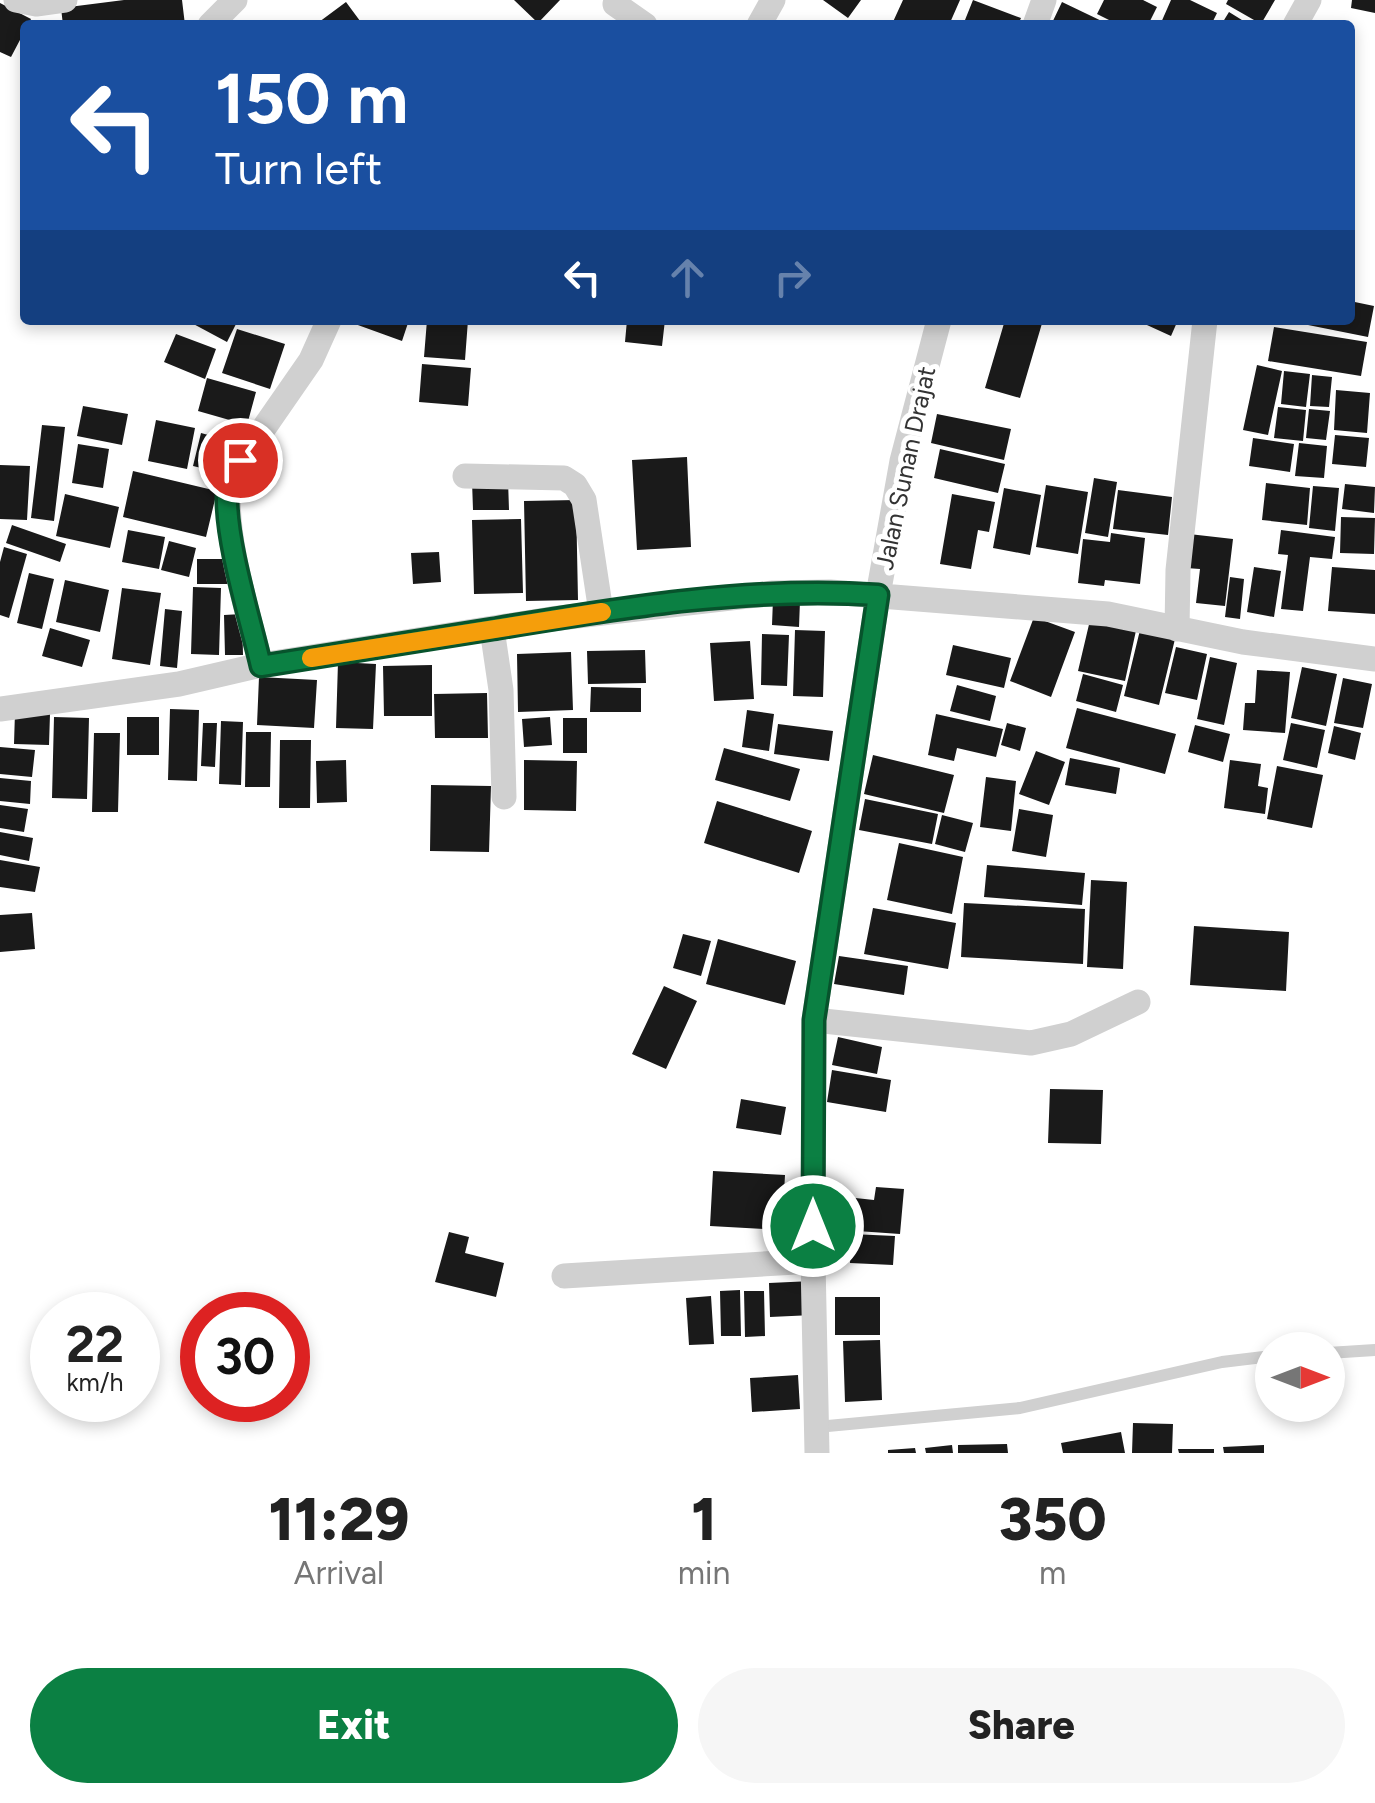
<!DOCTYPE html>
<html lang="en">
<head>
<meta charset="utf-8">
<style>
	:root { --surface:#fff; --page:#f6f6f6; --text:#222; --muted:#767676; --accent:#0b8043 }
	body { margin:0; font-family:Figtree,sans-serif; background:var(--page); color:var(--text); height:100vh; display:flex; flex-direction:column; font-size:38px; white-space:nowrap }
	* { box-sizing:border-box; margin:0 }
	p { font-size:32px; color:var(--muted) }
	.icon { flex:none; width:55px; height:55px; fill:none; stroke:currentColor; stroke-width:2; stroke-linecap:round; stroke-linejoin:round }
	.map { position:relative; height:1453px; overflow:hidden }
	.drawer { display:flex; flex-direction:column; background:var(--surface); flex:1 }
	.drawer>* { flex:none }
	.top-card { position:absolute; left:20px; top:20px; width:1335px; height:305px; border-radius:10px; box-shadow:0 5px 15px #0003; background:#1a4fa0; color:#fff; overflow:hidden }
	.needle { width:65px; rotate:90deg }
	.fabs { position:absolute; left:1255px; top:1332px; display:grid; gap:20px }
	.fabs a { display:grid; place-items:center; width:90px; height:90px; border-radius:50%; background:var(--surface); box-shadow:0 5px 15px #0003; font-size:50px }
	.speed { position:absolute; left:30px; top:1292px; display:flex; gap:20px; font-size:50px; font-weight:700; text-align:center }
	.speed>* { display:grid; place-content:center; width:130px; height:130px; border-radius:50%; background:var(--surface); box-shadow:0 5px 15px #0003; line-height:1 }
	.speed small { font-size:25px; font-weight:400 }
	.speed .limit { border:15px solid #d22; background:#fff; color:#111 }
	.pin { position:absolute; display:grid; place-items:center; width:85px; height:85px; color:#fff; margin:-42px; border:5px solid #fff; border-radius:50%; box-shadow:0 2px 10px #0007 }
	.me { position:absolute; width:110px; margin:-55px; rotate:0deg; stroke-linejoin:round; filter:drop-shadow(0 0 8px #0008) }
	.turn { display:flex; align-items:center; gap:35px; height:210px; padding:0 30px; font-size:45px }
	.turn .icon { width:130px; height:130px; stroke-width:2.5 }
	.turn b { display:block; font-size:70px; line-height:85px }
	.lanes { display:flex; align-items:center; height:95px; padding:0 30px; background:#0003; justify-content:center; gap:50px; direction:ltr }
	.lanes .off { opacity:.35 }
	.eta { display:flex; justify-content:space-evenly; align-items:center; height:170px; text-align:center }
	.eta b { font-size:60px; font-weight:800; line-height:70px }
	.action { display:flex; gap:20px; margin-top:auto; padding:20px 30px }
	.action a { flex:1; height:115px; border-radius:60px; background:var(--accent); color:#fff; font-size:40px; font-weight:800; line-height:115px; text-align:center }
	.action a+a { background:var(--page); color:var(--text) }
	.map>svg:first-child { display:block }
	.building { fill:#1a1a1a }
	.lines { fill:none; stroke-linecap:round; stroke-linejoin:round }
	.service { stroke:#d0d0d0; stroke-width:12 }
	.minor { stroke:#d0d0d0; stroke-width:25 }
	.route-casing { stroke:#07532c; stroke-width:25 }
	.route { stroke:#0b8043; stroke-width:18 }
	.slow { stroke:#f59e0b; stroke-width:18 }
	.labels { text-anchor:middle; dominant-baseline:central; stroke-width:10; stroke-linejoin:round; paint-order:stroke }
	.street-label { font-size:25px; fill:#333; stroke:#fff }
</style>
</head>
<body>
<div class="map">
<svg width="1375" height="1453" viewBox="0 0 1375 1453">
	<rect width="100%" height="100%" fill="#fff"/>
	<path class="building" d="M124,0H182L185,25H63L61,8Z
		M514,0H560L538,23Z
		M823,0H861L848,18Z
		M903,0H960L949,25H895L892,24Z
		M973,0L1021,18L1018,25H963Z
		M1104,0H1143L1157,7L1148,25H1119L1097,14Z
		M1171,0H1190L1217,13L1211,25H1160Z
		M1228,0H1275L1261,24L1226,4Z
		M1352,0H1375V13L1351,8Z
		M346,2L363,25H315Z
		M1062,2L1110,25H1051Z
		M0,3L31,19L11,57L0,52Z
		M1229,12L1250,25H1221Z
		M1350,301L1374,306L1368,337L1293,322L1350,320Z
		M186,320H238L227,342Z
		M344,320H409L402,341Z
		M427,320H468L465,360L424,357Z
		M627,320H665L662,346L625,342Z
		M1005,320H1043L1020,398L985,388Z
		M1136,320H1178L1171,336Z
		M1274,327L1367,342L1361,376L1268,361Z
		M237,329L285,344L270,389L222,373Z
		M176,334L216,349L205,379L164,362Z
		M422,364L471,368L468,406L419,402Z
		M1257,365L1282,371L1268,435L1243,430Z
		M1284,371L1310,374L1306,407L1281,404Z
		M1312,375L1332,377L1329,407L1310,406Z
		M207,378L256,392L247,425L198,411Z
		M1336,390L1370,393L1367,433L1334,430Z
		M83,406L128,414L122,445L77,436Z
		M1278,407L1306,410L1303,441L1274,438Z
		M1309,409L1330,411L1326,440L1306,438Z
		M937,414L1011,429L1004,460L931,443Z
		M156,420L195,428L187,469L148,461Z
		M42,425L65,427L54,521L31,518Z
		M201,433L230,441L222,473L193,466Z
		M1335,435L1369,438L1366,467L1332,464Z
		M1253,438L1294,444L1290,472L1249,466Z
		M1299,443L1327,446L1324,478L1295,476Z
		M78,444L109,449L103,488L72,483Z
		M940,449L1005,464L998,493L934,478Z
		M687,457L691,547L637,550L632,460Z
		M0,465L30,466L27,520L0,519Z
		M133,471L217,491L206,537L123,517Z
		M1094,478L1117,482L1108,537L1085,533Z
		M508,480L509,510H473L472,481Z
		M1266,483L1310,488L1307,525L1262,520Z
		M1345,484L1375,487L1374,513L1342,509Z
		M1046,485L1088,492L1078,554L1036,547Z
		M1313,486L1339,488L1335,531L1309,528Z
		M1004,488L1041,495L1030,555L993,548Z
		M1118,490L1172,497L1168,535L1113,529Z
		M65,494L119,507L110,548L56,536Z
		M952,494L995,502L989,532L978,530L971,569L940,564Z
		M576,500L578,600L526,601L524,501Z
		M1341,517L1375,518L1374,554L1340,553Z
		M521,519L523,593L474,594L472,520Z
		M12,525L66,544L60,562L6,543Z
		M128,530L165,537L159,569L122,562Z
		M1281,530L1335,537L1332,559L1310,557L1303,611L1281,609L1288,555L1278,554Z
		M1111,533L1145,538L1140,584L1105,580L1104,586L1078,583L1083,539L1110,542Z
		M1189,534L1233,539L1225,606L1196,603L1200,569L1186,568Z
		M169,541L196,548L189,577L161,570Z
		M4,547L27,554L9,618L0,615V562Z
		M439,552L441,582L413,584L411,553Z
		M197,559H230L231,584H197Z
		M1254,567L1281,571L1274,617L1247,612Z
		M1332,567L1375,570V614L1328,611Z
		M29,573L54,579L42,629L17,623Z
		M1230,577L1244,579L1240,619L1225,617Z
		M65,580L109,590L100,632L56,622Z
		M193,587L221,588L219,655L191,654Z
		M122,588L161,593L150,665L112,659Z
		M773,599L800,601L799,627L772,625Z
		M165,609L182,611L177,668L160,666Z
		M242,614L243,655H225L224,615Z
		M1091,616L1137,626L1125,681L1078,671Z
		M1034,617L1075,632L1051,697L1010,681Z
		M50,628L90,640L82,667L42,656Z
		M795,630L825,631L823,697L793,696Z
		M1140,630L1175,639L1159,705L1124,696Z
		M762,634L789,635L787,686L761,685Z
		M750,641L754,699L714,701L710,643Z
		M953,645L1011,658L1004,688L946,675Z
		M1176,647L1207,654L1197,700L1165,693Z
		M645,650L646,683L588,684L587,651Z
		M571,652L573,710L518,712L517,654Z
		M1210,657L1237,663L1224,725L1197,719Z
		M338,662L376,664L373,729L336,728Z
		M432,665V716H384L383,666Z
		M1302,667L1337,674L1326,726L1291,718Z
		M1257,670L1290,672L1285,733L1243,730L1245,703H1255Z
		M1083,674L1123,685L1116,712L1076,701Z
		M259,677L317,680L314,728L257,725Z
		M1343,678L1372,684L1363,728L1334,723Z
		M957,685L996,696L990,721L950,711Z
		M591,687L641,688V712H590Z
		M487,693L488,738H435L434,694Z
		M1077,708L1176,734L1165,774L1066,748Z
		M170,709L199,710L197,781L168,780Z
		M747,710L774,714L769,751L742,747Z
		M15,712L50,714L49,745L14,744Z
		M936,714L1003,729L996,757L957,748L954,761L928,755Z
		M54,717L89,718L87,799L52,798Z
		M127,717H159V755H127Z
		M550,717L552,745L524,747L522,719Z
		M563,718H587V753H563Z
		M221,721L243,722L241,785L219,784Z
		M203,723H217L215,767L201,766Z
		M1007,723L1026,728L1020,751L1001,745Z
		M1291,723L1325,730L1317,768L1283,760Z
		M778,724L833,731L829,761L774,754Z
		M1195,725L1230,734L1223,762L1188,752Z
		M1334,726L1361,733L1355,760L1328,753Z
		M246,732H271L270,787H245Z
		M94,733H120L118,812H92Z
		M280,740H311L310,808H279Z
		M0,747L35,750L32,777L0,774Z
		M724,748L800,769L790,801L715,780Z
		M1036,751L1065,762L1049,805L1019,794Z
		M873,755L954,775L944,813L864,794Z
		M1070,758L1120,768L1116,794L1065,785Z
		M346,760L347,802L317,803L316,761Z
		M524,760L577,761L576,811L524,810Z
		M1230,760L1261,764L1258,786L1268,788L1265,814L1224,808Z
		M1277,766L1323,775L1312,828L1267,819Z
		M986,777L1016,781L1011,831L980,827Z
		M0,778L31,781L30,804L0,801Z
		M431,785L491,786L489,852L430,851Z
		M865,799L938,814L932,844L859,830Z
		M717,801L812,831L799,873L704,843Z
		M0,805L28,809L24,832L0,828Z
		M1019,809L1053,815L1046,857L1012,851Z
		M942,815L973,823L965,852L935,844Z
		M0,832L33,838L29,861L0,855Z
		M899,843L963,857L952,914L887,900Z
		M0,860L40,867L35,892L0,887Z
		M987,865L1085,873L1082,905L984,897Z
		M1091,880L1127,882L1123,969L1087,967Z
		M964,903L1085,909L1083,964L961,957Z
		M873,908L956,923L948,969L864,954Z
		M32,913L35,949L0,952V915Z
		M1194,926L1289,932L1286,991L1190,985Z
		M683,934L711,941L701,976L673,968Z
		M718,939L796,961L785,1005L706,984Z
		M839,956L908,966L904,995L834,984Z
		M664,986L697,1001L666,1069L632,1054Z
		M838,1037L882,1047L877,1074L832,1065Z
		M832,1070L891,1080L886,1112L827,1102Z
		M1050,1089L1103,1090L1101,1144L1048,1143Z
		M741,1099L786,1107L781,1135L736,1128Z
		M713,1171L785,1175L782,1230L710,1226Z
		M876,1187L904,1189L900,1234L843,1230L846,1197L874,1200Z
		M449,1232L469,1237L465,1253L504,1263L496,1297L435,1282Z
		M851,1234L895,1236L893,1265L850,1263Z
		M812,1281L813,1315L770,1317L769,1283Z
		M740,1290L741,1336H721L720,1291Z
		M744,1291H764L765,1336L745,1337Z
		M711,1296L714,1344L689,1345L686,1298Z
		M835,1297H880V1335H835Z
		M880,1340L882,1400L845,1402L843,1341Z
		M798,1375L800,1409L752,1412L750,1378Z
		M1133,1423L1173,1424L1172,1453H1132Z
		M1121,1432L1125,1453H1063L1061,1443Z
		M1007,1444L1008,1453H958V1445Z
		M952,1445L953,1453H926L925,1448Z
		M1264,1445V1453H1224L1223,1447Z
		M915,1448L916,1453H888V1450Z
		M1178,1449H1214V1453H1179Z"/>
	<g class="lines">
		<path class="service" d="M1328,1353L1375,1350
			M817,1427L1020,1408L1222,1362L1272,1356"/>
		<path class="minor" d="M16,0L36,4L65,0
			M615,4L645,25
			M210,25L235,0
			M759,25L773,0
			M1035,25L1044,0
			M1295,25L1309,0
			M465,476L564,478L575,485L584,500L601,612
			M492,629L501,690L504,797
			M1177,629L1178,570L1205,320
			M261,665C248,612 221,530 230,477L311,360L329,320
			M0,709L179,684L261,665L551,619L773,593L830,592L1108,614L1243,642L1375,659
			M814,1020L1031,1043L1071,1034L1138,1002
			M564,1276L813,1261
			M817,1453L813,1261L814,1020L878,595L902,461L939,320"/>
	</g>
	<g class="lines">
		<g class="route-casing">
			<path id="route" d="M240,460C233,471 227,482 227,496C226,543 250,618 261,666C338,653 416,642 493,629C620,608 750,586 878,595L814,1020L813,1226"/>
		</g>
		<use href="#route" class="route"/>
		<path class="slow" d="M311,658L602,612"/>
	</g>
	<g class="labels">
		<g class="street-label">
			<text transform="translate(905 468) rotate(-78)">Jalan Sunan Drajat</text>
		</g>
	</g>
</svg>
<div class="fabs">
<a><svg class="needle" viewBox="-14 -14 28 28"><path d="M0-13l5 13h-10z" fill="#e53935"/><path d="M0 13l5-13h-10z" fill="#767676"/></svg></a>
</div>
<div class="speed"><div>22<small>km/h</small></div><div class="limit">30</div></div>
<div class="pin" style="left:240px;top:460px;background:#d93025"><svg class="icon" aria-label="arrive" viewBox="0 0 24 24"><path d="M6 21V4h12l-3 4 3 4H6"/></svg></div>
<svg class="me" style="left:813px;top:1226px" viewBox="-20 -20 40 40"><circle r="17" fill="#0b8043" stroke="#fff" stroke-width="3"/><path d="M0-11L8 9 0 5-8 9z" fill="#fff"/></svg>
<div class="top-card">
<div class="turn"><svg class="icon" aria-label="left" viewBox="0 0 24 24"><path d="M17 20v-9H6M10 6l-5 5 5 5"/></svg><div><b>150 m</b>Turn left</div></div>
<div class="lanes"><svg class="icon" aria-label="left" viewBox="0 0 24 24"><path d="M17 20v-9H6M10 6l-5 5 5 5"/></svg><svg class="icon off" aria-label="ahead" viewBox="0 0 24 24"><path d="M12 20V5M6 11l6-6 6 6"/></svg><svg class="icon off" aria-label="right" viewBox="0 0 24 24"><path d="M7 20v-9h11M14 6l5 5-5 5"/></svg></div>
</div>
</div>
<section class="drawer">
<div class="eta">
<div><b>11:29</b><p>Arrival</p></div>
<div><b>1</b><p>min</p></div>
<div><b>350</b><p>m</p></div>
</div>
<div class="action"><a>Exit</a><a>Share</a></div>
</section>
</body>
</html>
